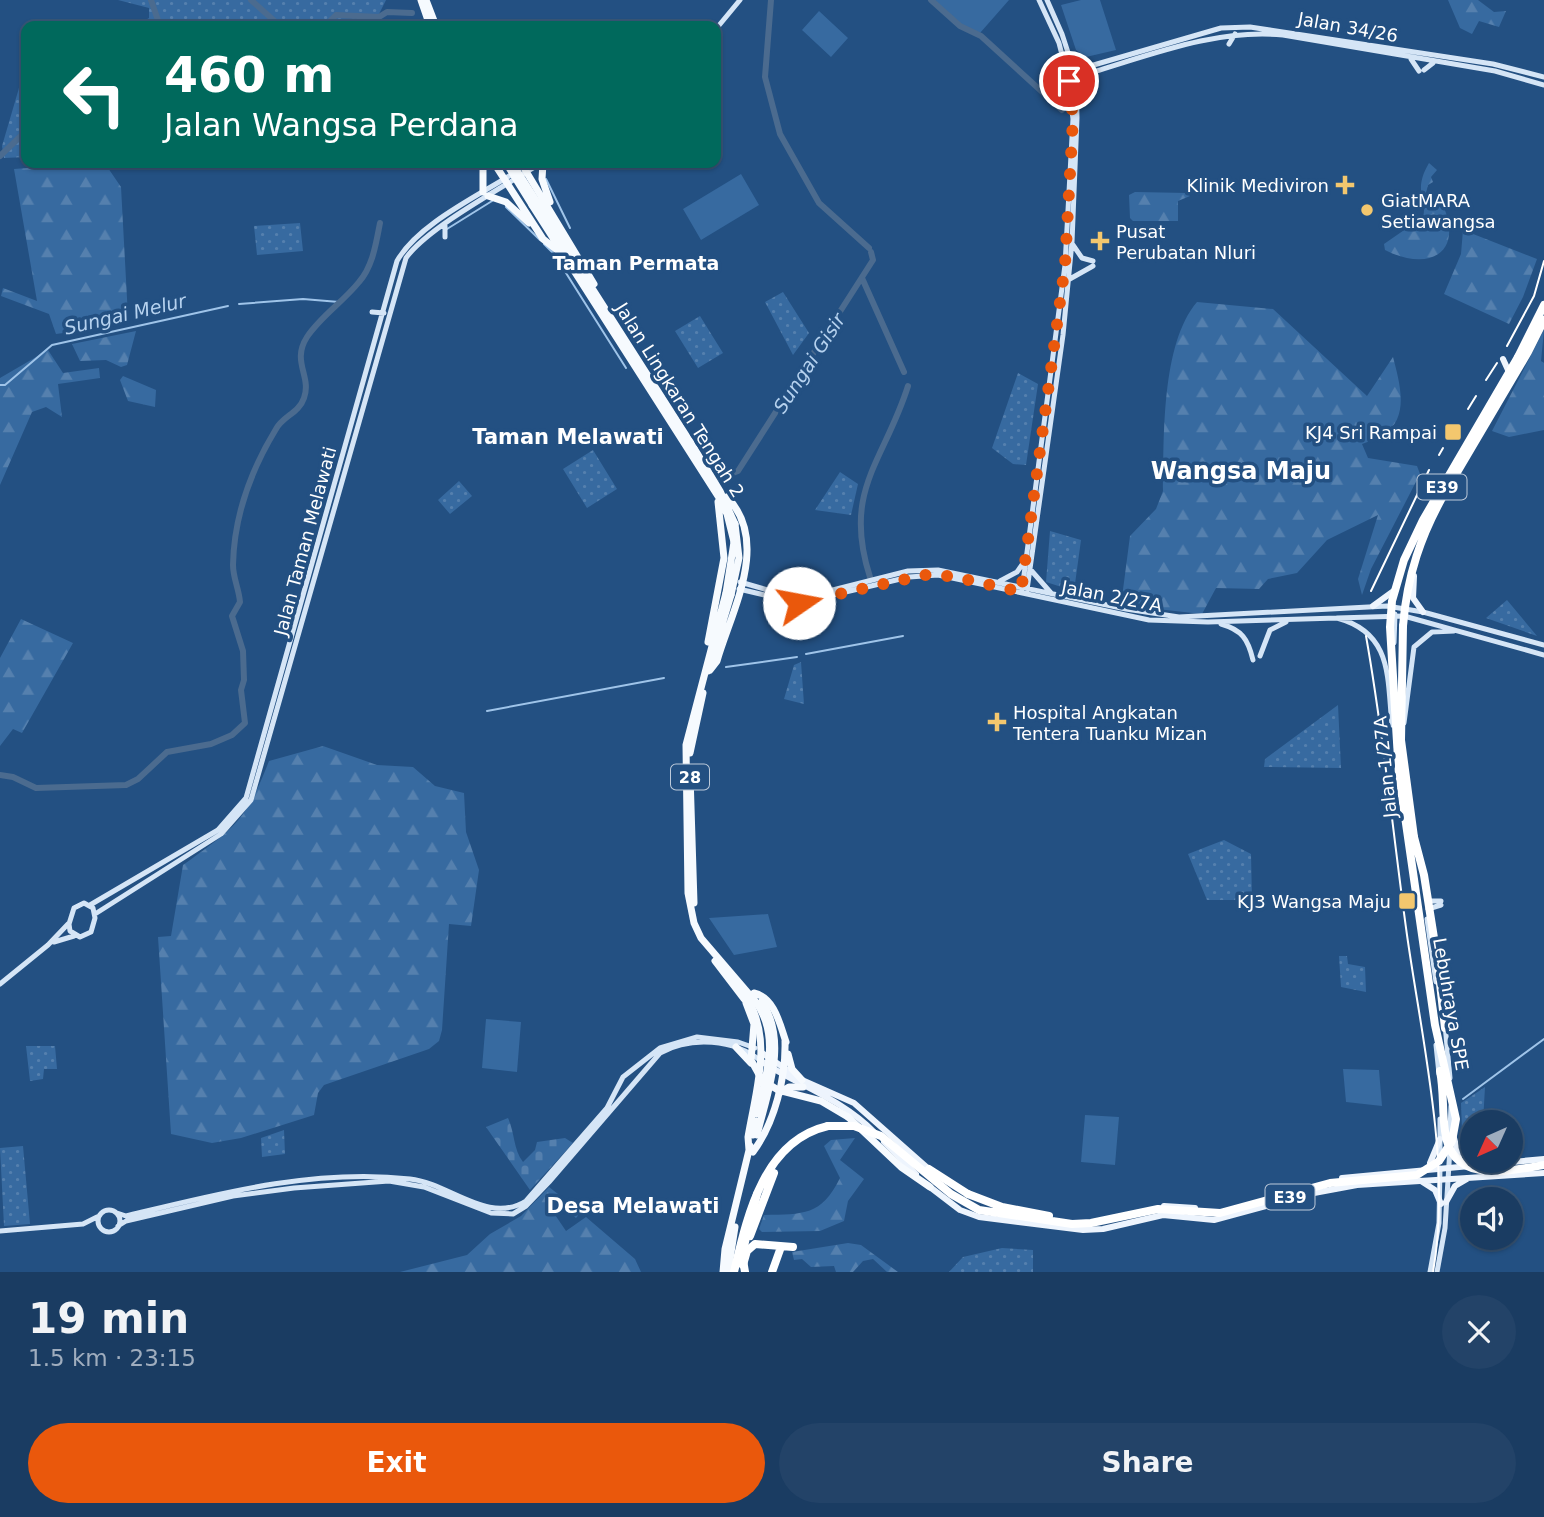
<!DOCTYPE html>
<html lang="en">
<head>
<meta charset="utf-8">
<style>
	:root { --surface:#1a3c62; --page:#234368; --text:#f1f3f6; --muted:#9fadbe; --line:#385677; --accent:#ea580c }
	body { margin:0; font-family:"DejaVu Sans",sans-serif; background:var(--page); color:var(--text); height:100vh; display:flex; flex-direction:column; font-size:26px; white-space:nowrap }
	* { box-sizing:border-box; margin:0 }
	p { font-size:23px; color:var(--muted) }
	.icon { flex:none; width:38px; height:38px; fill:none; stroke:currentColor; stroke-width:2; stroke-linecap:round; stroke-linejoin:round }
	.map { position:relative; height:1272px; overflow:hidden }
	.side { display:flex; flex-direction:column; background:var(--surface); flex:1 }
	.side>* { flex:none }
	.guide { position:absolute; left:21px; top:21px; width:700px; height:147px; border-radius:14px; box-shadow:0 2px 5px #0004,0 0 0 2px var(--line); background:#00695c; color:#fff; overflow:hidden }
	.needle { width:46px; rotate:225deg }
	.fabs { position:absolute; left:1460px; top:1110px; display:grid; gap:14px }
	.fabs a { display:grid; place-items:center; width:63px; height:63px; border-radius:50%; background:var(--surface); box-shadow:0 2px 5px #0004,0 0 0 2px var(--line); font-size:35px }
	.pin { position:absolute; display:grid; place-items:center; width:60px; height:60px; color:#fff; margin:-30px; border:4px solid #fff; border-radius:50%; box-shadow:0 2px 7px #0007 }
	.me { position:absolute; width:77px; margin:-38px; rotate:78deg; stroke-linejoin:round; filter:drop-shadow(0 0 5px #0008) }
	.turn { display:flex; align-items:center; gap:24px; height:147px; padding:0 28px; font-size:32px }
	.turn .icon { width:91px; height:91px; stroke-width:2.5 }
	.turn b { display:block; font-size:49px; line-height:60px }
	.round { display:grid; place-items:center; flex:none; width:74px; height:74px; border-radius:37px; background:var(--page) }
	.head { display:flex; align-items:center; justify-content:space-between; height:119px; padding:0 28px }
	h1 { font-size:42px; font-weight:700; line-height:52px }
	.button { display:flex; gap:14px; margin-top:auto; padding:14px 28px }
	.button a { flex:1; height:80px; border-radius:42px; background:var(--accent); color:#fff; font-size:28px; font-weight:700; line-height:80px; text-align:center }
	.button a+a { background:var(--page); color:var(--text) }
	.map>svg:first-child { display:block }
	.forest { fill:url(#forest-firs) }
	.cemetery { fill:url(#cemetery-stones) }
	.park { fill:url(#park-dots) }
	.pitch { fill:#376aa0 }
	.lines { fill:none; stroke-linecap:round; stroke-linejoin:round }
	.stream { stroke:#9fc4e9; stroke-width:2 }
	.river { stroke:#4b6b8f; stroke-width:6 }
	.secondary { stroke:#d5e5f6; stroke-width:5 }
	.primary { stroke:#edf4fd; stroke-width:6 }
	.trunk { stroke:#f6fafe; stroke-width:7 }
	.motorway { stroke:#fff; stroke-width:8 }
	.tram { stroke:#fff; stroke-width:2 }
	.trunk-bridge { stroke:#f6fafe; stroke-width:7 }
	.motorway-bridge { stroke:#fff; stroke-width:8 }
	.route { stroke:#ea580c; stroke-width:12; stroke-dasharray:0 21.6 }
	.poi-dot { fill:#f3c76e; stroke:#235082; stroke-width:2.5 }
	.labels { text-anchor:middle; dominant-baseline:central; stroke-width:7; stroke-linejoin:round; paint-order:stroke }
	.shield { fill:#235082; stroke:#bdcada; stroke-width:2 }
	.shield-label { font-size:16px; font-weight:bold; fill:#fff }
	.street-label { font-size:18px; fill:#fff; stroke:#235082 }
	.poi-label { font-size:18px; fill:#fff; stroke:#235082; text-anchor:end }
	.neighbourhood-label { font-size:19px; font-weight:bold; fill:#fff; stroke:#235082 }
	.water-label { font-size:19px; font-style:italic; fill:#b6d2ef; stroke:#235082 }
	.quarter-label { font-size:21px; font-weight:bold; fill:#fff; stroke:#235082 }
	.district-label { font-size:24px; font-weight:bold; fill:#fff; stroke:#235082 }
</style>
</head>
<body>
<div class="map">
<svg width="1544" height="1272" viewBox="0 0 1544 1272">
	<defs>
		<pattern id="forest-firs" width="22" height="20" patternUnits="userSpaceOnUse" patternTransform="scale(1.75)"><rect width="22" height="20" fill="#376aa0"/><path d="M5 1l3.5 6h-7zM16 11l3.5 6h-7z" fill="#5580ae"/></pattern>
		<pattern id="cemetery-stones" width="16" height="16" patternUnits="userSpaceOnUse" patternTransform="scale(1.75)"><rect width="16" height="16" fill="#376aa0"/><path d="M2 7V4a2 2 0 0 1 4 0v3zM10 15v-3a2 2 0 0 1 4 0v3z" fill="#5580ae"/></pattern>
		<pattern id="park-dots" width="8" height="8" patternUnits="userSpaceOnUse" patternTransform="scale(1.75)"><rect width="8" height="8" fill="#376aa0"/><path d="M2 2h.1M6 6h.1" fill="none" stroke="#5580ae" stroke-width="1.8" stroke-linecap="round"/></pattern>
	</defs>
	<rect width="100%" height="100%" fill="#235082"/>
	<path class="forest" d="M1448,0H1478L1494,12L1506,11L1499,27L1479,21L1472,34L1460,28Z
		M96,163L108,168L121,187L128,317L99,328L56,334L49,314L1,296L3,288L37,301L14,169Z
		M1429,163L1437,170L1431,177L1433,182L1428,185L1425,197L1430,202L1441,201C1466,252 1430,273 1385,250L1384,244L1423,217C1428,199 1412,192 1429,163Z
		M1135,192L1187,193L1190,196L1178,201V221H1133L1130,218L1129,195Z
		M1463,230L1537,259L1523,297L1509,324L1444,294L1461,254Z
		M1197,302L1273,309L1367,396L1393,357C1399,381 1411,418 1383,435C1377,439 1369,441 1362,444L1368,458L1417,466L1420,474L1371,569L1362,595L1358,579L1378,515L1327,540L1297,573L1268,579L1259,589L1216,588L1202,614L1121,605L1130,536L1156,509L1163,491C1164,438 1161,344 1197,302Z
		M1544,330L1541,361L1544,363V430L1509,437L1492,431Z
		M136,331L127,365L121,367L106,360L80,361L72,344Z
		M48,350L63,373L99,368L100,378L58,384L62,417L46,407L32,412L0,485V378Z
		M123,376L156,390L155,407L128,401L120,380Z
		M21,619L73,643L22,733L13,729L0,746V658Z
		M323,746L377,765L413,767L435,786L464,793L466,832L479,870L471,926L449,924L442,1030L439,1041L429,1049L324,1085L318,1093L314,1115L241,1138L212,1143L171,1134L158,937L171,936L183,865C235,827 245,823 269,761Z
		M855,1138L840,1160L864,1179L848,1201L844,1221L820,1231L762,1232L759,1229L764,1215C804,1214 821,1216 840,1178L824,1146L831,1140Z
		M549,1187L581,1212L576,1218L553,1198L549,1206L566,1231L586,1217L635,1259L641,1272H400L467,1255L490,1234L521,1216Z
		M848,1243L861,1245L898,1272H887L873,1259L863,1261L853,1272H836L834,1266L811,1267L802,1259L794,1260L792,1252Z"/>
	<path class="cemetery" d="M508,1118C515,1133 513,1149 523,1162L535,1150L537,1142L565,1138L573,1143L530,1190L486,1127Z"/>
	<path class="park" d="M118,0H386L377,18L337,19L331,26H135L149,18V8Z
		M26,85V157L4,158L2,146L19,88Z
		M300,223L303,251L257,255L254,226Z
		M783,292L809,333L793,355L765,302Z
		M700,316L723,353L698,368L675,331Z
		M1018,373L1038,384L1026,465L1013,464L992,448Z
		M593,450L617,489L587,508L563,469Z
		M840,472L858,484L851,515L815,510Z
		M459,481L472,496L450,514L438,500Z
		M1050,531L1081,540L1074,591L1046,582Z
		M1507,600L1537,636L1486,618Z
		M801,662L804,704L784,699L794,665Z
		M1338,705L1341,768L1264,767L1265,759Z
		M1224,840L1251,854L1252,900H1207L1188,854Z
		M1339,956H1347L1348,964L1365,967L1366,992L1341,987Z
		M26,1046H55L57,1069H44L43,1079L30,1081Z
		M1485,1087L1483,1122H1472L1473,1160L1463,1162L1461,1103Z
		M284,1130L285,1154L262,1157L261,1138Z
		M23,1146L30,1224L4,1226L0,1148Z
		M1002,1248L1033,1250V1272H949L963,1257Z"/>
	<path class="pitch" d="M934,0H1009L980,33L960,24Z
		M1081,0H1100L1116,50L1086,57L1076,50L1061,5Z
		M819,11L848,38L831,57L802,30Z
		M741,174L759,205L701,240L683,209Z
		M768,914L777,947L734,955L709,918Z
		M486,1019L521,1022L517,1072L482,1068Z
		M1343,1069L1379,1070L1382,1106L1346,1102Z
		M1085,1115L1119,1117L1115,1165L1081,1162Z"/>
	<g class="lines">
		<path class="stream" d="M546,179L570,228
			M506,207L540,240
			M447,229L492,201
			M544,244L554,254L626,368
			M239,304L303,299L339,302
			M0,385H5L52,345L228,306
			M806,654L903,636
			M726,667L797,657
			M487,711L664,678
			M1463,1099L1544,1039"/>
		<path class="river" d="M151,0L160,26
			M251,0L280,26
			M771,0L765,77L780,134L819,203L869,248
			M931,0L960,26L981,36L1062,110
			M325,26L336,15L379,17L387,12L412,13
			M0,156L26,131
			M862,278L904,372
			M720,478L738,471L873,260L871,252
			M870,577C842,490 884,462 908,386
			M0,775L13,777L36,788L126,785L138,779L167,752L211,744L232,735L245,723L241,690L244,680L243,651L232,616L240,602C239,589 233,578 233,565C234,516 251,470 276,429C283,416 299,413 304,398C312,376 291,362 307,337C321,316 343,302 359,282C373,266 376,243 380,223"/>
		<path class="secondary" d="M716,29L740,0
			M1229,44L1235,34
			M1070,54L1080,64L1091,66
			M1411,59L1419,71
			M1424,70L1433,63
			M1073,71L1221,28L1250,27L1493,64L1544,77
			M1076,77C1143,58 1213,28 1283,35L1495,71L1544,85
			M445,237V226
			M1073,245L1082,258L1093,261
			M1068,280L1093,266
			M372,312L384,313
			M1030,569L1051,593
			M1000,581L1017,572L1024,562
			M740,582L785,595L805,597L908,571L938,570L1126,609L1179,617L1387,606L1423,612L1544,645
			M739,589L799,603L909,577L938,575L1149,620L1208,622L1404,616L1544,655
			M1022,590L1065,265L1073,119L1068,79L1059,43L1039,0
			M1027,590L1063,335L1072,242L1077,118L1076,77L1062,34L1047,0
			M1337,618C1393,633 1387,678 1392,725
			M1221,624C1242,630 1248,639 1253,660
			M1394,643L1395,614
			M1260,656L1270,630L1286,622
			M1404,723L1414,647L1432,632L1454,631
			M1428,901H1441
			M84,903L93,908L95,918L91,932L80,937L70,931L69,924L74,908Z
			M90,905L218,830L246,798L397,261C418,224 478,196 514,173
			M1428,909L1441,905
			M95,914L221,834L251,800L406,258C428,227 507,185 541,163
			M1427,919L1436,982
			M54,942L74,936
			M0,984L48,945L68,924
			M1445,1025L1450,1078
			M1436,1045L1439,1074
			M1450,1131L1451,1106
			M1440,1158V1119
			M98 1221a11 11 0 1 1 22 0a11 11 0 1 1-22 0Z
			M117,1213L126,1216C217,1194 315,1168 410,1179C449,1183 488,1225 526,1201L607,1108L623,1077L660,1048L697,1037L738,1042L755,1048
			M118,1226L126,1221L233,1196L294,1188L389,1181L424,1187L491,1213L513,1214L526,1206L549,1182L660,1053C691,1036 734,1039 761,1061
			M0,1231L83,1224L99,1216
			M1430,1272L1439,1223L1440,1168
			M1437,1272L1445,1228L1450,1148"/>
		<path class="primary" d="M1503,359L1508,370
			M1414,576L1413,598L1423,612
			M1373,606L1395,590
			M762,1053L802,1080L854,1103L931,1171
			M761,1061C799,1086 842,1099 874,1132
			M1453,1134L1460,1161
			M884,1142L916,1174
			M1430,1163L1440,1139
			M1342,1178L1544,1159
			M1421,1181L1435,1190L1441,1204
			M926,1184L960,1210L979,1217L1083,1230L1103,1229L1163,1215L1214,1220L1314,1193L1357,1185L1544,1173
			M1446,1202L1455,1186L1467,1179
			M1164,1206L1195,1208"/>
		<path class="trunk" d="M421,0L430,26
			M426,0L436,26
			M483,163V192
			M494,163L543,239L562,254
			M521,163L594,284
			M543,163L542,179L550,202
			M488,196L506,202L529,223
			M537,202L694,448L720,491L735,524
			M532,205L718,496L727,514L734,542
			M726,593L686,745L688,893L694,923L701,938L755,1001
			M708,642L724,558L718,502
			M710,670L717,661C731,612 771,542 727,497
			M708,671L731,595
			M690,753L703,693
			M690,775L694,903
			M715,961L744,999
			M754,993C775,998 780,1025 786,1042
			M745,995C774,1038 756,1089 748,1137L749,1150
			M736,1047L751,1063
			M788,1054L792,1069L802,1080
			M781,1092L789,1087H803
			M848,1117L901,1167L930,1187
			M753,1135L756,1121
			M753,1152C775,1122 786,1077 785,1041
			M723,1272L725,1249L750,1146
			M728,1272L735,1227"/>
		<path class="motorway" d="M1518,357L1544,305
			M1446,491L1528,352L1544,320
			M1403,626L1401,740L1414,837
			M1437,957L1445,1028
			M929,1169L968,1194
			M750,1236L774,1173
			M743,1265L747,1251L755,1244L793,1247
			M734,1272C747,1217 763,1141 828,1126
			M772,1272L781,1247"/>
		<path class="tram" d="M1507,346L1534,296L1544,261
			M1486,380L1497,363
			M1468,409L1476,396
			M1439,455L1443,448
			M1371,591L1429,470
			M1366,636C1384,736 1393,835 1407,935C1422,1041 1452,1167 1433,1272"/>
		<path class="trunk-bridge" d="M506,163L532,205
			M512,163L537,202
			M726,593L734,542
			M731,595L739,558L735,524
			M755,1001C781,1036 766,1076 757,1114
			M746,1003L754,1024L751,1060L762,1080L778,1090L821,1101L848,1117
			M757,1135C768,1090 788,1043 762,1001"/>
		<path class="motorway-bridge" d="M1403,626C1407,576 1421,534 1446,491
			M1414,837L1424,875L1437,957
			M1440,1071C1444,1091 1442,1111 1445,1131C1451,1185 1508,1171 1544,1165
			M828,1126H854L881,1136L951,1194L979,1210L1072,1224L1091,1223L1158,1209L1220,1213L1330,1183L1417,1175L1439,1161L1452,1141L1456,1119L1435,1025L1399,775L1390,627L1392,601L1404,560L1423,520L1518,357
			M968,1194L1002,1207L1049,1216
			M745,1272L742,1254L757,1194"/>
	</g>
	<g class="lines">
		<path class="route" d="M799,603L924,575L950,576L1021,592L1065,265L1073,119L1069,81"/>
	</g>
	<g class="poi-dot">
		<path d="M1341.5 174.5h7v7h7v7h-7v7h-7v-7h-7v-7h7z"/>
		<circle cx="1367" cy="210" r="7"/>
		<path d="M1096.5 230.5h7v7h7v7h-7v7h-7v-7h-7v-7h7z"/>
		<rect x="1444" y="423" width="18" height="18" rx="3.5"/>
		<path d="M993.5 711.5h7v7h7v7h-7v7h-7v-7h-7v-7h7z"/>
		<rect x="1398" y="892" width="18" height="18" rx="3.5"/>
	</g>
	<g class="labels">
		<g class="shield">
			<rect x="1417.5" y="474.5" width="49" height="25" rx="5"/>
			<rect x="671" y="764.5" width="38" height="25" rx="5"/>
			<rect x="1265.5" y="1184.5" width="49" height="25" rx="5"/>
		</g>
		<g class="shield-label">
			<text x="1442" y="487">E39</text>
			<text x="690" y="777">28</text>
			<text x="1290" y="1197">E39</text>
		</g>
		<g class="street-label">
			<text transform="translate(1348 27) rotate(10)">Jalan 34/26</text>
			<text transform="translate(680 400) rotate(58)">Jalan Lingkaran Tengah 2</text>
			<text transform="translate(305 541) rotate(-75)">Jalan Taman Melawati</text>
			<text transform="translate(1112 596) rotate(11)">Jalan 2/27A</text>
			<text transform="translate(1385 767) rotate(-96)">Jalan 1/27A</text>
			<text transform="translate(1451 1004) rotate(80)">Lebuhraya SPE</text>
		</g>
		<g class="poi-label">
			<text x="1329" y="185">Klinik Mediviron</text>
			<text x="1381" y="200" text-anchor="start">GiatMARA<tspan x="1381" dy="21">Setiawangsa</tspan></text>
			<text x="1116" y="231" text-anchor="start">Pusat<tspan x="1116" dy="21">Perubatan Nluri</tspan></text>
			<text x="1437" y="432">KJ4 Sri Rampai</text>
			<text x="1013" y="712" text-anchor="start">Hospital Angkatan<tspan x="1013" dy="21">Tentera Tuanku Mizan</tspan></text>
			<text x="1391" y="901">KJ3 Wangsa Maju</text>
		</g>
		<g class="neighbourhood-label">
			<text x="636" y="263">Taman Permata</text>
		</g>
		<g class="water-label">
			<text transform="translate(125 314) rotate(-13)">Sungai Melur</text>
			<text transform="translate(809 363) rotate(-57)">Sungai Gisir</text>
		</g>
		<g class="quarter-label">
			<text x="568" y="437">Taman Melawati</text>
			<text x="633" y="1206">Desa Melawati</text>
		</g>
		<g class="district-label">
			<text x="1241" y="471">Wangsa Maju</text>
		</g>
	</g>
</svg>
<div class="fabs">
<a><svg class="needle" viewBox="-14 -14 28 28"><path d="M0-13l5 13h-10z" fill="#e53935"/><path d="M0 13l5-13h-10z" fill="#9fadbe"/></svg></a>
<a><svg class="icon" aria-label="sound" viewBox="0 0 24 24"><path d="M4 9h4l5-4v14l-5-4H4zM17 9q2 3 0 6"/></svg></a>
</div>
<div class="pin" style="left:1069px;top:81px;background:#d93025"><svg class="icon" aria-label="arrive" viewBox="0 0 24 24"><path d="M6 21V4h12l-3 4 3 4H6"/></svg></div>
<svg class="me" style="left:799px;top:603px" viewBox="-20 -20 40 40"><circle r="19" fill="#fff"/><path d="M0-13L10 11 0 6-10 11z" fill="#ea580c"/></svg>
<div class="guide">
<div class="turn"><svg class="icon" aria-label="left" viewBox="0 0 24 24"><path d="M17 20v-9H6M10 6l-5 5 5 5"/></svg><div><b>460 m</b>Jalan Wangsa Perdana</div></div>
</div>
</div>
<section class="side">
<div class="head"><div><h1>19 min</h1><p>1.5 km · 23:15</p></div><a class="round"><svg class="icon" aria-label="close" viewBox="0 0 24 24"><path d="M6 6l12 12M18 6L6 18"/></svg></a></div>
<div class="button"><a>Exit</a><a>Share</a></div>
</section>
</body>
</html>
